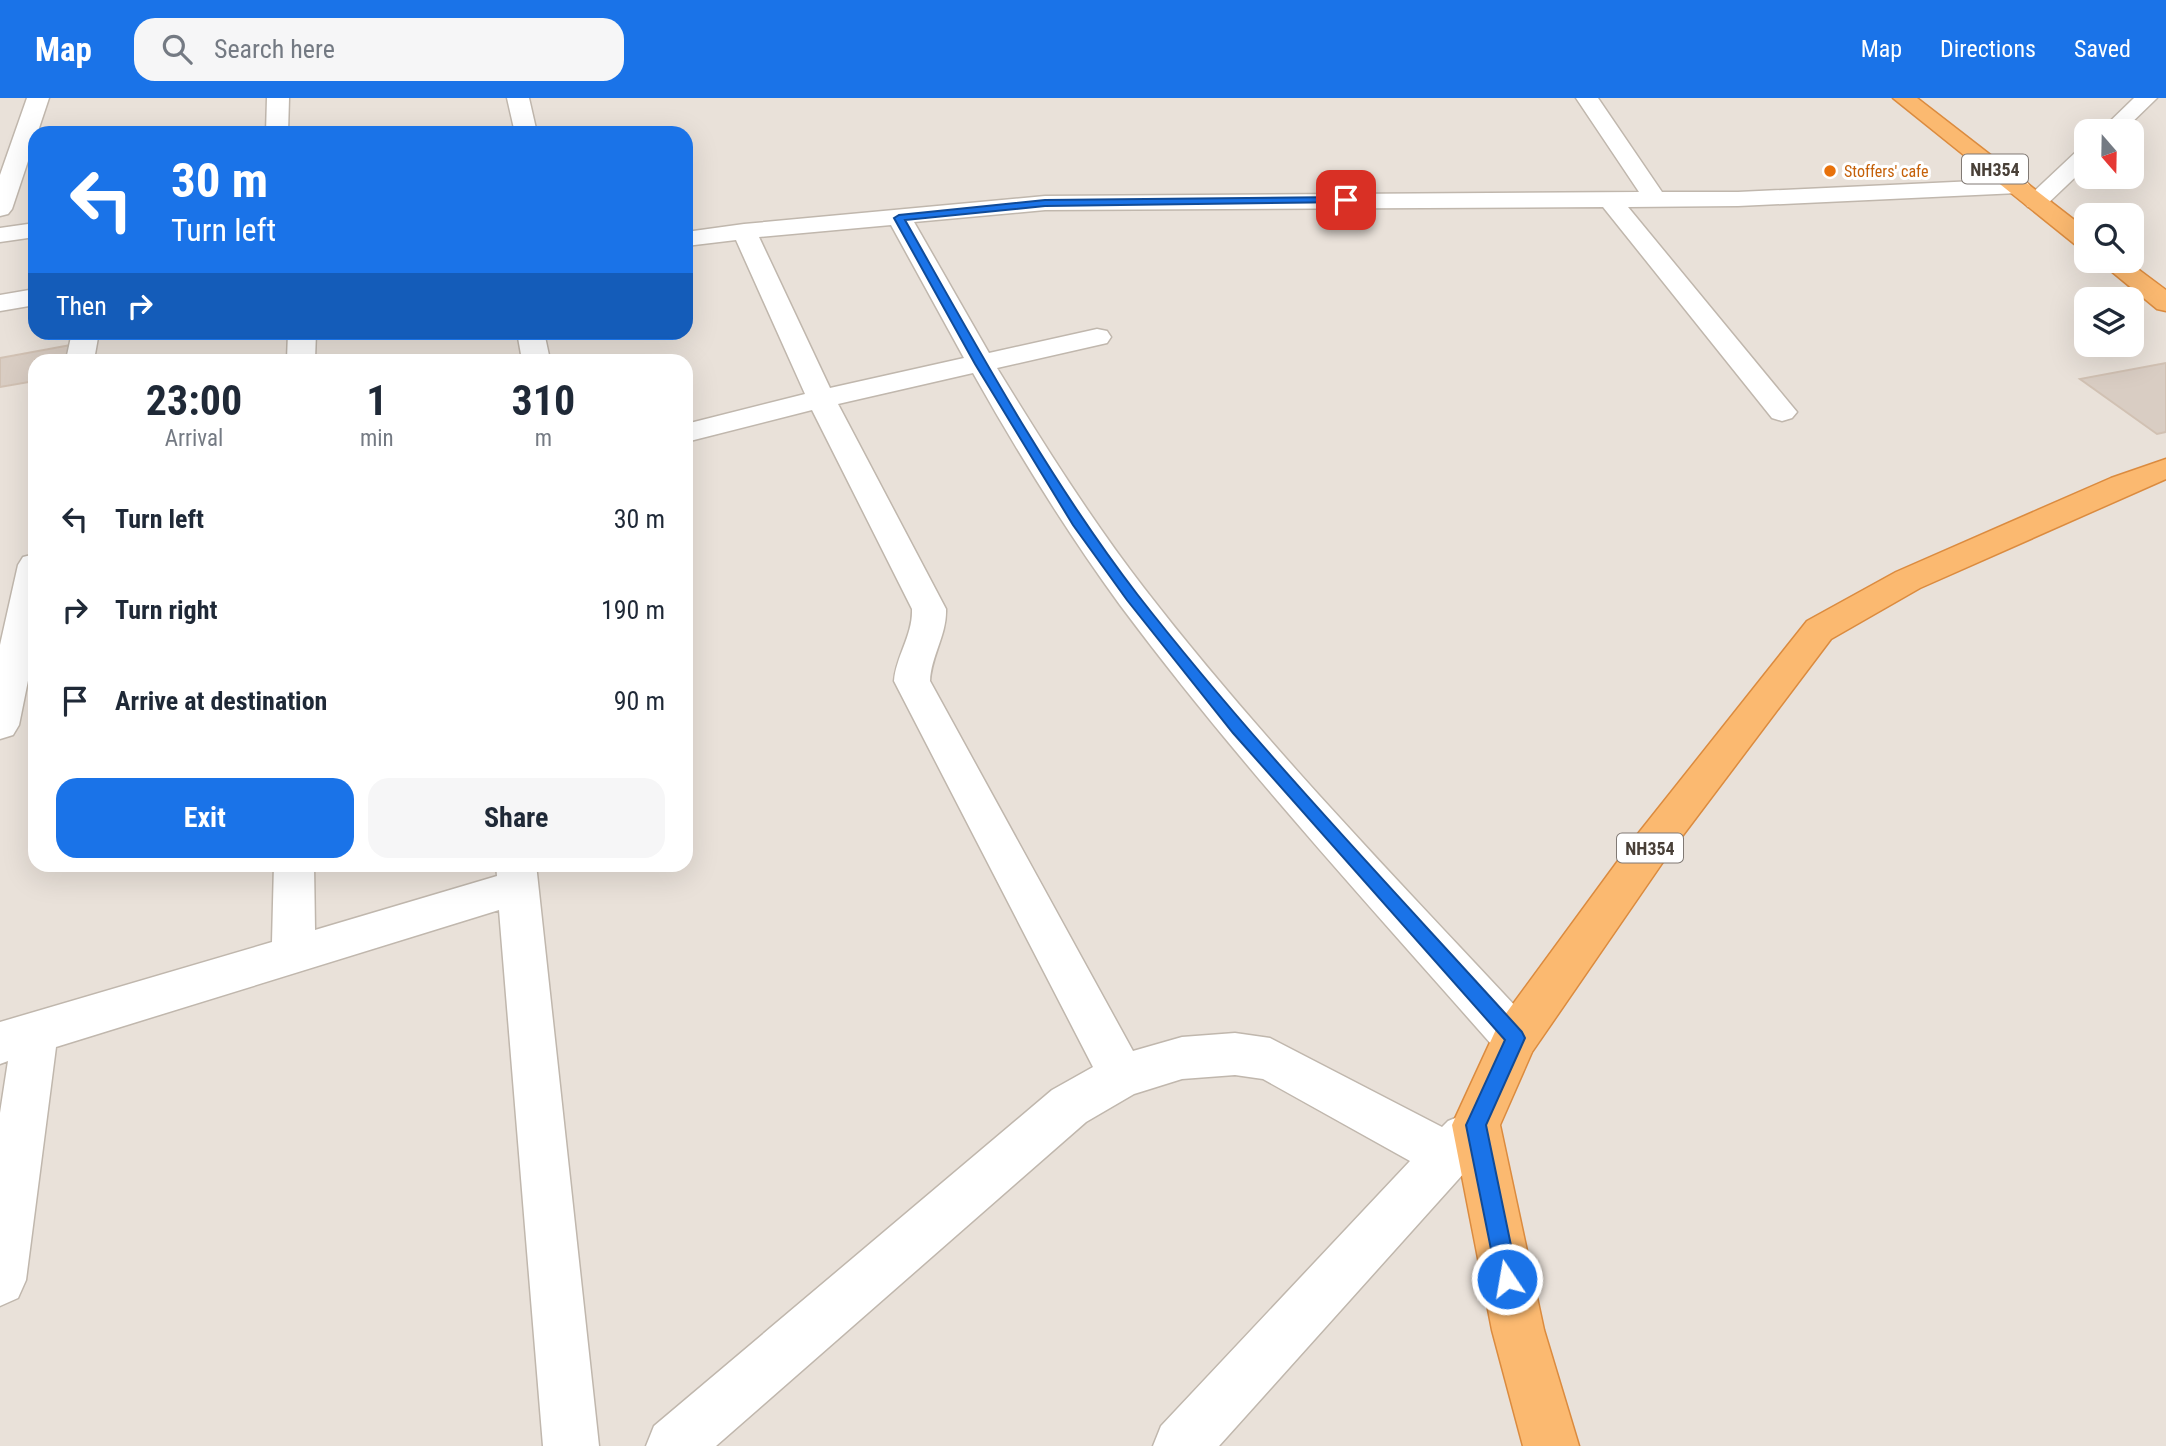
<!DOCTYPE html>
<html lang="en">
<head>
<meta charset="utf-8">
<style>
	:root { --surface:#fff; --page:#f6f6f7; --text:#1f2937; --muted:#747a83; --accent:#1a73e8 }
	body { margin:0; font-family:"Roboto Condensed",sans-serif; background:var(--page); color:var(--text); height:100vh; display:flex; flex-direction:column; font-size:26px; white-space:nowrap }
	* { box-sizing:border-box; margin:0 }
	p { font-size:23px; color:var(--muted) }
	.icon { flex:none; width:38px; height:38px; fill:none; stroke:currentColor; stroke-width:2; stroke-linecap:round; stroke-linejoin:round }
	.map { position:relative; flex:1; overflow:hidden }
	.drawer { position:absolute; left:28px; top:256px; width:665px; height:518px; display:flex; flex-direction:column; background:var(--surface); border-radius:21px; box-shadow:0 7px 28px #0002 }
	.drawer>* { flex:none }
	.guide { position:absolute; left:28px; top:28px; width:665px; height:214px; border-radius:21px; box-shadow:0 7px 28px #0002; background:#1a73e8; color:#fff; overflow:hidden }
	.needle { width:46px; rotate:160deg }
	.tools { position:absolute; left:2074px; top:21px; display:grid; gap:14px }
	.tools a { display:grid; place-items:center; width:70px; height:70px; border-radius:14px; background:var(--surface); box-shadow:0 7px 28px #0002; font-size:35px }
	.pin { position:absolute; display:grid; place-items:center; width:60px; height:60px; color:#fff; margin:-30px; border-radius:14px; box-shadow:0 4px 10px #0006 }
	.me { position:absolute; width:77px; margin:-38px; rotate:348deg; stroke-linejoin:round; filter:drop-shadow(0 0 5px #0008) }
	.turn { display:flex; align-items:center; gap:24px; height:147px; padding:0 28px; font-size:32px }
	.turn .icon { width:91px; height:91px; stroke-width:2.5 }
	.turn b { display:block; font-size:49px; line-height:60px }
	.then { display:flex; align-items:center; height:66px; padding:0 28px; background:#0003; gap:14px; font-size:26px }
	.eta { display:flex; justify-content:space-evenly; align-items:center; height:119px; text-align:center }
	.eta b { font-size:42px; font-weight:700; line-height:49px }
	.button { display:flex; gap:14px; margin-top:auto; padding:14px 28px }
	.button a { flex:1; height:80px; border-radius:21px; background:var(--accent); color:#fff; font-size:28px; font-weight:700; line-height:80px; text-align:center }
	.button a+a { background:var(--page); color:var(--text) }
	ul { padding:0; list-style:none }
	li { display:flex; align-items:center; gap:21px; height:91px; padding:0 28px }
	li div { flex:1 }
	li b { display:block; font-size:26px }
	li em { font-style:normal }
	header { display:flex; align-items:center; gap:42px; box-sizing:border-box; height:98px; padding:0 35px; background:var(--accent); color:#fff }
	header strong { font-size:33px }
	nav { display:flex; gap:38px; margin-inline-start:auto; font-size:24px }
	.search { width:490px; height:63px; background:var(--page); display:flex; align-items:center; gap:18px; box-sizing:border-box; padding:0 24px; border-radius:21px; color:var(--muted); font-size:26px }
	.map>svg:first-child { display:block }
	.residential { fill:#e9e1d9; fill-rule:evenodd }
	.building { fill:#d9cdc3; stroke:#d1c1b3; stroke-width:2 }
	.lines { fill:none; stroke-linecap:round; stroke-linejoin:round }
	.street-casing { stroke:#c0b7ad; stroke-width:3 }
	.highway-casing { stroke:#db8b3f; stroke-width:3 }
	.street { fill:#fff; fill-rule:evenodd }
	.highway { fill:#fbb970; fill-rule:evenodd }
	.route { fill:#1a73e8; stroke:#114b97; stroke-width:2 }
	.food-dot { fill:#e8710a; stroke:#fff; stroke-width:2.5 }
	.labels { text-anchor:middle; dominant-baseline:central; stroke-width:6; stroke-linejoin:round; paint-order:stroke }
	.far-food-label { font-size:16px; fill:#c56008; stroke:#fff; text-anchor:start }
	.shield { fill:#fff; stroke:#807974; stroke-width:2 }
	.shield-label { font-size:18px; font-weight:bold; fill:#494038 }
</style>
</head>
<body>
<header>
<strong>Map</strong>
<div class="search"><svg class="icon" aria-label="search" viewBox="0 0 24 24"><circle cx="10" cy="10" r="6"/><path d="M15 15l6 6"/></svg>Search here</div>
<nav><a>Map</a><a>Directions</a><a>Saved</a></nav>
</header>
<div class="map">
<svg width="2166" height="1348" viewBox="0 0 2166 1348">
	<rect width="100%" height="100%" fill="#f5f0eb"/>
	<path class="residential" d="M0,0H2166V1348H0ZM2086,33H2132V79H2086ZM35,35H686V234H35ZM2086,117H2132V163H2086ZM2086,201H2132V247H2086ZM35,262H686V766H35Z"/>
	<path class="building" d="M76,246L72,262H35V283L0,289V260Z
		M2166,265V334L2157,336L2080,281Z"/>
	<g class="lines">
		<g class="street-casing">
			<path id="street" d="M27,0H49L12,111L8,116L0,118V77Z
				M267,0H289L288,35H266Z
				M507,0H529L537,35H515Z
				M1576,0H1598L1662,94H1738L2018,81L2026,83L2030,88L2026,93L2018,95L1738,108L1628,109L1792,308L1797,314L1792,320L1782,323L1772,320L1603,109L1045,112L914,124L989,255L1097,231L1107,233L1111,239L1107,245L997,270C1043,345 1090,420 1144,490C1263,644 1399,783 1531,925L1538,940L1531,955L1515,961L1499,955C1370,808 1237,664 1120,507C1066,433 1018,355 973,275L838,306L946,511C947,537 931,558 930,583L1133,953L1182,939L1235,935L1270,940L1442,1029L1448,1023L1465,1016L1482,1023L1489,1039L1482,1055L1219,1348H1153L1161,1328L1410,1063L1263,981L1235,977L1182,981L1134,996L1086,1024L716,1348H646L654,1328L1052,992L1093,969L894,583C896,558 913,537 912,511L812,312L686,344V326L805,296L736,142L686,148V134L744,126L1045,98L1639,94ZM891,127L964,260L830,290L759,139Z
				M2134,0H2157L2123,33H2100Z
				M2086,50V69L2044,109H2028L2024,104L2028,99L2078,52Z
				M35,125V139L0,144V130Z
				M35,191V207L0,213V197Z
				M72,234H99L94,262H66Z
				M288,234H316L315,262H287Z
				M517,234H544L550,262H522Z
				M35,456V548L19,627L13,637L0,641V547L18,467L23,459Z
				M274,766H314L315,832L497,778L496,766H536L599,1348H543L499,812L56,949L26,1182L18,1200L0,1208V1015L8,963L0,966V924L272,844Z"/>
		</g>
		<g class="highway-casing">
			<path id="highway" d="M1893,0H1917L2086,131V150L2077,148Z
				M2099,163H2127L2166,192V213L2157,211Z
				M2166,361V381L1920,490L1831,541L1665,761L1532,954L1500,1027L1544,1232L1579,1348H1523L1492,1232L1452,1027L1499,925L1637,737L1807,523L1896,474L2111,380Z"/>
		</g>
		<use href="#street" class="street"/>
		<use href="#highway" class="highway"/>
	</g>
	<path class="route" d="M1346,99L1351,102L1350,104L1045,108L905,122C977,249 1048,380 1137,496C1256,649 1392,790 1522,934L1525,940L1486,1027L1518,1181L1515,1189L1507,1192L1500,1189L1497,1181L1466,1027L1505,942L1233,635L1127,502L1073,427L975,266L894,120L899,117L1045,102Z"/>
	<circle class="food-dot" cx="1830" cy="73" r="7"/>
	<g class="labels">
		<g class="far-food-label">
			<text x="1844" y="73">Stoffers' cafe</text>
		</g>
		<g class="shield">
			<rect x="1962" y="56.5" width="66" height="29" rx="5"/>
			<rect x="1617" y="735.5" width="66" height="29" rx="5"/>
		</g>
		<g class="shield-label">
			<text x="1995" y="71">NH354</text>
			<text x="1650" y="750">NH354</text>
		</g>
	</g>
</svg>
<div class="tools">
<a><svg class="needle" viewBox="-14 -14 28 28"><path d="M0-13l5 13h-10z" fill="#e53935"/><path d="M0 13l5-13h-10z" fill="#747a83"/></svg></a>
<a><svg class="icon" aria-label="search" viewBox="0 0 24 24"><circle cx="10" cy="10" r="6"/><path d="M15 15l6 6"/></svg></a>
<a><svg class="icon" aria-label="layers" viewBox="0 0 24 24"><path d="M12 4l9 5-9 5-9-5zM3 14l9 5 9-5"/></svg></a>
</div>
<div class="pin" style="left:1346px;top:102px;background:#d93025"><svg class="icon" aria-label="arrive" viewBox="0 0 24 24"><path d="M6 21V4h12l-3 4 3 4H6"/></svg></div>
<svg class="me" style="left:1507px;top:1181px" viewBox="-20 -20 40 40"><circle r="17" fill="#1a73e8" stroke="#fff" stroke-width="3"/><path d="M0-11L8 9 0 5-8 9z" fill="#fff"/></svg>
<div class="guide">
<div class="turn"><svg class="icon" aria-label="left" viewBox="0 0 24 24"><path d="M17 20v-9H6M10 6l-5 5 5 5"/></svg><div><b>30 m</b>Turn left</div></div>
<div class="then">Then<svg class="icon" aria-label="right" viewBox="0 0 24 24"><path d="M7 20v-9h11M14 6l5 5-5 5"/></svg></div>
</div>
<section class="drawer">
<div class="eta">
<div><b>23:00</b><p>Arrival</p></div>
<div><b>1</b><p>min</p></div>
<div><b>310</b><p>m</p></div>
</div>
<ul>
<li><svg class="icon" aria-label="left" viewBox="0 0 24 24"><path d="M17 20v-9H6M10 6l-5 5 5 5"/></svg><div><b>Turn left</b></div><em>30 m</em></li>
<li><svg class="icon" aria-label="right" viewBox="0 0 24 24"><path d="M7 20v-9h11M14 6l5 5-5 5"/></svg><div><b>Turn right</b></div><em>190 m</em></li>
<li><svg class="icon" aria-label="arrive" viewBox="0 0 24 24"><path d="M6 21V4h12l-3 4 3 4H6"/></svg><div><b>Arrive at destination</b></div><em>90 m</em></li>
</ul>
<div class="button"><a>Exit</a><a>Share</a></div>
</section>
</div>
</body>
</html>
